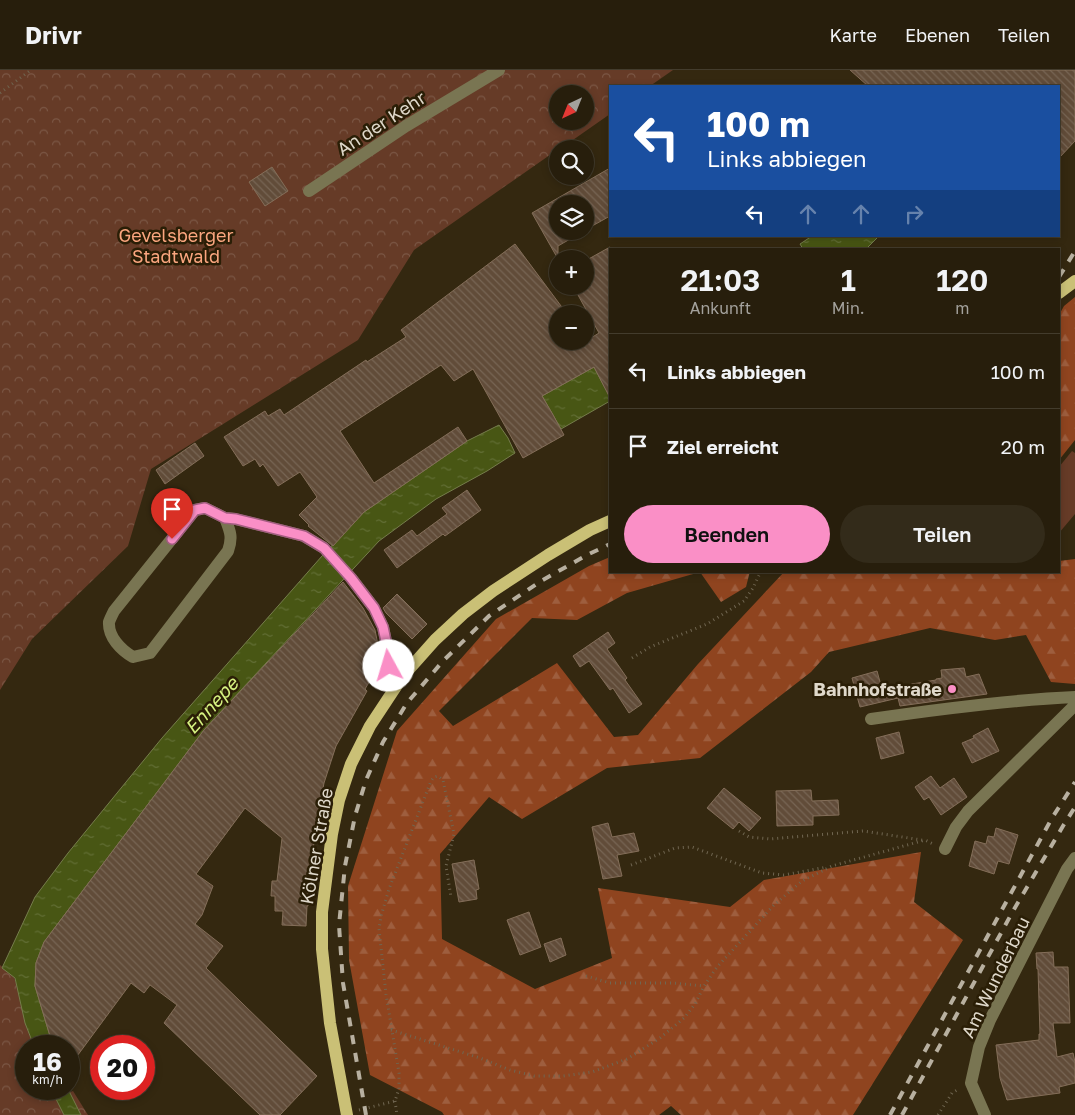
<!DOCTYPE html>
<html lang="de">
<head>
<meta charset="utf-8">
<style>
	:root { --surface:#271e0c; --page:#332b1a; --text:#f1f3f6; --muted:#a4a29d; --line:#433c2d; --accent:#fa8fc6 }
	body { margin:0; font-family:"Golos Text",sans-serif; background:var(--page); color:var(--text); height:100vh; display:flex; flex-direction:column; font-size:19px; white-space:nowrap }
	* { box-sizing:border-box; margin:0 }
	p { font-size:16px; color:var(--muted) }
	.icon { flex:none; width:28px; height:28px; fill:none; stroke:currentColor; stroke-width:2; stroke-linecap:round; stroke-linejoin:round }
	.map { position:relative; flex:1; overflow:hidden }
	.side { position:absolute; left:609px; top:178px; width:451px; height:325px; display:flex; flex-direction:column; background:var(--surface); border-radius:0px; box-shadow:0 2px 8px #0003,0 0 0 1px var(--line) }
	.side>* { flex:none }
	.hud { position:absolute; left:609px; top:15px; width:451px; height:152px; border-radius:0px; box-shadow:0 2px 8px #0003,0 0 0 1px var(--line); background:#1a4fa0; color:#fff; overflow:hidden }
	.needle { width:32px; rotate:223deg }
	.controls { position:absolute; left:549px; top:15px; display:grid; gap:10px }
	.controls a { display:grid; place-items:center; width:45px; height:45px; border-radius:50%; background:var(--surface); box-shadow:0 2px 8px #0003,0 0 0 1px var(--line); font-size:25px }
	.speed { position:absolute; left:15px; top:965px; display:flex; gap:10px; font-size:25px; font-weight:700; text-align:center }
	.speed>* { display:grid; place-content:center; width:65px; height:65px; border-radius:50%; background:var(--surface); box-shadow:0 2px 8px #0003,0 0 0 1px var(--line); line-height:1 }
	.speed small { font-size:12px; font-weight:400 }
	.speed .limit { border:8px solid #d22; background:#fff; color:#111 }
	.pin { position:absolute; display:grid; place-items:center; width:42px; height:42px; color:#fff; margin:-51px -21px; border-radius:50% 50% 50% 0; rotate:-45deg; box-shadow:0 0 5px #0007 }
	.pin .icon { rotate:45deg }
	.me { position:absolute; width:55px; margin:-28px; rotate:354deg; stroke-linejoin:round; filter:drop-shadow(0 0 4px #0008) }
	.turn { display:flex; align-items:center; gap:18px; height:105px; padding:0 15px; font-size:22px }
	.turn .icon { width:65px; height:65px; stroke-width:2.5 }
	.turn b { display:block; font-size:35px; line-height:42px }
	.lanes { display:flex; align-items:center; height:48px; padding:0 15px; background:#0003; justify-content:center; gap:25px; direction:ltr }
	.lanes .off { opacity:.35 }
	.eta { display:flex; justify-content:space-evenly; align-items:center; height:85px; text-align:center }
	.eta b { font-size:30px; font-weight:600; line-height:35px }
	.action { display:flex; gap:10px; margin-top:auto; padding:10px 15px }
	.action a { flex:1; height:58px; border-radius:30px; background:var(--accent); color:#111; font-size:20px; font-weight:600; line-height:58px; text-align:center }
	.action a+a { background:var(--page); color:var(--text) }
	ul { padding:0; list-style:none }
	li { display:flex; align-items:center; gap:15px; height:75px; padding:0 15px; border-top:1px solid var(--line) }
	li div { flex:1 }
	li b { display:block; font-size:19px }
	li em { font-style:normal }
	header { display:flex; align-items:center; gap:30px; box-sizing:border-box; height:70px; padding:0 25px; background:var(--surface); border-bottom:1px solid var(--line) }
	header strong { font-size:24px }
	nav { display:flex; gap:28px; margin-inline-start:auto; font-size:18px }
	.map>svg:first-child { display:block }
	.forest { fill:url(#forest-firs) }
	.park { fill:url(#park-crowns); fill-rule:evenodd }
	.pitch { fill:#663b27 }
	.water { fill:url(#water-ripples); stroke:#757d4b }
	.building { fill:url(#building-back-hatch); stroke:#846e59 }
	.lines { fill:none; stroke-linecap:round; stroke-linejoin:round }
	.path { stroke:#706651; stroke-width:3; stroke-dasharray:1 4; stroke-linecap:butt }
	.minor { stroke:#797552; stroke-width:12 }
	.major { stroke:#cac076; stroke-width:12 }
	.rail { stroke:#b8b0a0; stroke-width:4; stroke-dasharray:9 9; stroke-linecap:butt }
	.route-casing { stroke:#a25d81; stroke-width:12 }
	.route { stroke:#fa8fc6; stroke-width:9 }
	.poi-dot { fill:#fa8fc6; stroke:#2a1e06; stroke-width:2 }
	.labels { text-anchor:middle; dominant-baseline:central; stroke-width:5; stroke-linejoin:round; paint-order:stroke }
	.street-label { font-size:18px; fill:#dfd8ca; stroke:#2a1e06 }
	.park-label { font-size:18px; fill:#fba67f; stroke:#2a1e06 }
	.poi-label { font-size:18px; font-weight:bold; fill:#dfd8ca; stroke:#2a1e06; text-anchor:end }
	.water-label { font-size:19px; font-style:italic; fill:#d5f180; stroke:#2a1e06 }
</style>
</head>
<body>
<header>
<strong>Drivr</strong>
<nav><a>Karte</a><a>Ebenen</a><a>Teilen</a></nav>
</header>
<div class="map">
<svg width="1075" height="1045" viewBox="0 0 1075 1045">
	<defs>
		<pattern id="forest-firs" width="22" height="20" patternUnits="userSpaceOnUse" patternTransform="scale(1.25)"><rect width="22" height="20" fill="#8f441f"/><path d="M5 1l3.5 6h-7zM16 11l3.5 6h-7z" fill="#9e5e3e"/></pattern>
		<pattern id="park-crowns" width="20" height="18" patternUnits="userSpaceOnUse" patternTransform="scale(1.25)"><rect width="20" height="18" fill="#663b27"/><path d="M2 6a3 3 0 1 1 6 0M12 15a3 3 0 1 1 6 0" fill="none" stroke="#7b5745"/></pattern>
		<pattern id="water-ripples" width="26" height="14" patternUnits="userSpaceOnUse" patternTransform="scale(1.25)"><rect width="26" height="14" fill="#485614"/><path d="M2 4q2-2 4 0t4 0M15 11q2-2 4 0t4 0" fill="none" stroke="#626e35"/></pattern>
		<pattern id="building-back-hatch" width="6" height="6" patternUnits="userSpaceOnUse" patternTransform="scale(1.25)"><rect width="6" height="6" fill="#614c39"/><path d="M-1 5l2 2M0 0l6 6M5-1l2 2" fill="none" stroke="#776554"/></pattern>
	</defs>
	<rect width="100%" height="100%" fill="#342810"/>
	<path class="forest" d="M1075,227V370L1059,390V245L1064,236Z
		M610,487V501H750L746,517L721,532L700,502L627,523L577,550L532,548L439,641L453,656L557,593L614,667L638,665L698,594L785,501H1059V491L1075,489V614L1051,612L1026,565L995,570L930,558L829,582L811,602L700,688L607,698L522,749L489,727L440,784L442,869L535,919L612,888L598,818L730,837L764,810L921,782L914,832L963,870L853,1045H681L671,1036L659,1045H444L442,1042L370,1005L349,890L348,816L397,661L496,549L589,496Z"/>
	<path class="park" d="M0,0H673L650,16H610V44L560,79H558L557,80L414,180L358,270L151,399L128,476L32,569L0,620ZM558,24H585V51H558Z
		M0,895L14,907L37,976H26V1019H50L54,1028L73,1021L88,1045H0Z"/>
	<path class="pitch" d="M1072,381L1075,383V444L1059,463V397Z"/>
	<path class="water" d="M812,166H879L866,179H803L800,174Z
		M594,297L610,327V331L561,359L542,326Z
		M499,355L508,368L515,383L487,401L436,429L379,471L204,660L44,872L36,893L35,916L53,976H34L25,953L15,908L2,898L35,827L68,783L162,668L322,486L364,442L467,371Z
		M51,1019H68L81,1045H64Z"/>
	<path class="building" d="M850,0H1075V71L1059,88V16H868Z
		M272,97L288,121L265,136L249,112Z
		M610,98V146L585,160V134H558V161H584L558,176V189L532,143Z
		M515,174L567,244H558V271H586L599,263L573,216H585V191L610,177V328L594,297L542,326L552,343L564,365L523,388L473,299L454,311L441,295L340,361L374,413L458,357L467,371L364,442L333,476L308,456L309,455L299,445L317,427L300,402L278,416L263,394L260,397L255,389L243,396L224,367L265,341L268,346L280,339L284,345L366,290L367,292L406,267L401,260Z
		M195,373L204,386L165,414L156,400Z
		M467,420L481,440L445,466L443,464L397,498L384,480L412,460L417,466L447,444L442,438Z
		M343,512L363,538L375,560L379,580L378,592L377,599L365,619L367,621L336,676L324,713L315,760L310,816L308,836H307L306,856L282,855L283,841H275V826H271L272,811H277L282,768L245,738L196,804L213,816L202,845L195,854L223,876L206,898L317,1006L280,1045H260L164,953L177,935L150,915L144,923L131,913L69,997V976H53L35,916L36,893L44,872L204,660Z
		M397,524L427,554L412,569L386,543L383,538Z
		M608,562L615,573L607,579L627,608L625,610L642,634L629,643L613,618L610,620L589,591L580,597L573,586Z
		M964,598L966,607L979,604L987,624L900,636L898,628L860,637L852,608L877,601L882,619L936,610V609L942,608L941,600Z
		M988,658L999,681L972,693L962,673L974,668L973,666Z
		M899,662L904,683L881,689L876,668Z
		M931,706L940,718L954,708L967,727L941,745L929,727L924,730L915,717Z
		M724,718L761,748L749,761L739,752L733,759L707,738Z
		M811,720L812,731L838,730L839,745L813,746V755L777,756L776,721Z
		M608,753L612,767L634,763L639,781L617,785L622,806L603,809L592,757Z
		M996,758L1018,765L1009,794L998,791L994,804L969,796L975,771L986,774L988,766L994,767Z
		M474,790L479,819L476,820L477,829L459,832L452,794Z
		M529,842L541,877L520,885L507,850Z
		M561,868L566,885L550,892L544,874Z
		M1053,882L1054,897H1068L1070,953H1053L1057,987L1073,983L1075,992V1013L1059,1017L1060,1023L1007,1030L1000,1008L996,975L1039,970V964H1040L1038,899H1037L1036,883Z"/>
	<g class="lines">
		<path class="path" d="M0,23L31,0
			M632,588L650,577L707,554L744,531L753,518L761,501
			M739,761L749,767L770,769L863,761L922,770
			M631,795L675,778L692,777L762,803L784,805L827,797
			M586,906L610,913H673L704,916
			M391,960L480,988L510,1000L534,1006H563L592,1002L627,989L660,968L684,948L695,934L704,916L717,897L774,835L802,811L832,796L925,770L933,774
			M395,1031L397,1045
			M359,1040L395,1031L399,1019V1003L386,924L379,859L381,846L389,819L431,711L434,707L438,706L443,710L454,764L446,796L451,827
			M938,1045L952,1023L959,1019"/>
		<path class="minor" d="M309,121L406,56L499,0
			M225,448C230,461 233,467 228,481L150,583L133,587C121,580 108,567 109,552C110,549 112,545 114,541L195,440L205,438L225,448L235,449L304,466L324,478L351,508L374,538L383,557L387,576L389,596L395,618
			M871,649C939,639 1007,630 1075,627
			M945,779L956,757L968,741L1075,635
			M985,1045L971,1013L979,977L990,950L1067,799L1075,788"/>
		<path class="major" d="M1059,223L1075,211
			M347,1045L330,953L322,879V842L332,764L339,730L351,694L370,656L403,606L435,570L463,544L493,521L548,485L590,460L610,451"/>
		<path class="rail" d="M1059,207L1075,181
			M366,1045L343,913L339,855L345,796L355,746L366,710L383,672L407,633L443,591L489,546L541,511L587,485L610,474
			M890,1045L1052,748L1075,712
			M902,1045L1013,841L1063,756L1075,737"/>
	</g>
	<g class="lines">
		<g class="route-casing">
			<path id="route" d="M172,469L195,440L205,438L225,448L236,449L304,466L324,478L351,508L374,538L383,557L387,576L389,596"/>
		</g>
		<use href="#route" class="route"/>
	</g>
	<circle class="poi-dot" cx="952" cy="619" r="5"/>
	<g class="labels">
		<g class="street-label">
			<text transform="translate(381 53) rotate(-33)">An der Kehr</text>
			<text transform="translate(316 776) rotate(-80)">Kölner Straße</text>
			<text transform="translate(995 907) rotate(-64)">Am Wunderbau</text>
		</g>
		<g class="park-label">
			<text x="176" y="165">Gevelsberger<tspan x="176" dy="21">Stadtwald</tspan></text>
		</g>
		<g class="poi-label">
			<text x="942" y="619">Bahnhofstraße</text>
		</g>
		<g class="water-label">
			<text transform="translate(211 635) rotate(-48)">Ennepe</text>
		</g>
	</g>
</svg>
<div class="controls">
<a><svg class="needle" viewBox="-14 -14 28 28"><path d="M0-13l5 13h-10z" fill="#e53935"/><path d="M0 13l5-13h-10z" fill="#a4a29d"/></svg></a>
<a><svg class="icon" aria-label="search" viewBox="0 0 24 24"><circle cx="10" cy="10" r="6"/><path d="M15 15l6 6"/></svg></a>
<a><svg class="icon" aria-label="layers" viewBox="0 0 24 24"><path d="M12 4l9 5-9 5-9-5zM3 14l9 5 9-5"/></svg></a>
<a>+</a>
<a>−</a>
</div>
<div class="speed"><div>16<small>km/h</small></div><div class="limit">20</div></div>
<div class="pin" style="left:172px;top:469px;background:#d93025"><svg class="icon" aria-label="arrive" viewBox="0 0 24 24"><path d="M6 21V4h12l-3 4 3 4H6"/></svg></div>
<svg class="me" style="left:389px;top:596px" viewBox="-20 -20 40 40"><circle r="19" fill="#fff"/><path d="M0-13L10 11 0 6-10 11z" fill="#fa8fc6"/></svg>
<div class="hud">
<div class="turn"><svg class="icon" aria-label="left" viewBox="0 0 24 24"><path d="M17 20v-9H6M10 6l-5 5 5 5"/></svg><div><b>100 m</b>Links abbiegen</div></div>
<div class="lanes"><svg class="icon" aria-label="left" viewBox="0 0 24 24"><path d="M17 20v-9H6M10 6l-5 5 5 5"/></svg><svg class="icon off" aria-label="ahead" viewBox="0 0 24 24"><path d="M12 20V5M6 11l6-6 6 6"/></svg><svg class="icon off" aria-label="ahead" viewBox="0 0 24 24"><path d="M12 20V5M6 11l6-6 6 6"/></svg><svg class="icon off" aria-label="right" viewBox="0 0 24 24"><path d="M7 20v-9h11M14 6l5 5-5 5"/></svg></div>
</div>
<section class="side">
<div class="eta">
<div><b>21:03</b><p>Ankunft</p></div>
<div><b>1</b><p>Min.</p></div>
<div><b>120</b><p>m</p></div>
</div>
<ul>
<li><svg class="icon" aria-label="left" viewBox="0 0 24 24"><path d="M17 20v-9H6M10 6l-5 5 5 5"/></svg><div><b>Links abbiegen</b></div><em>100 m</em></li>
<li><svg class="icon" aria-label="arrive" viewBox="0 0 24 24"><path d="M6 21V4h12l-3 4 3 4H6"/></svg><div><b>Ziel erreicht</b></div><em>20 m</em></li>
</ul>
<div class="action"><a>Beenden</a><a>Teilen</a></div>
</section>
</div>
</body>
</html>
